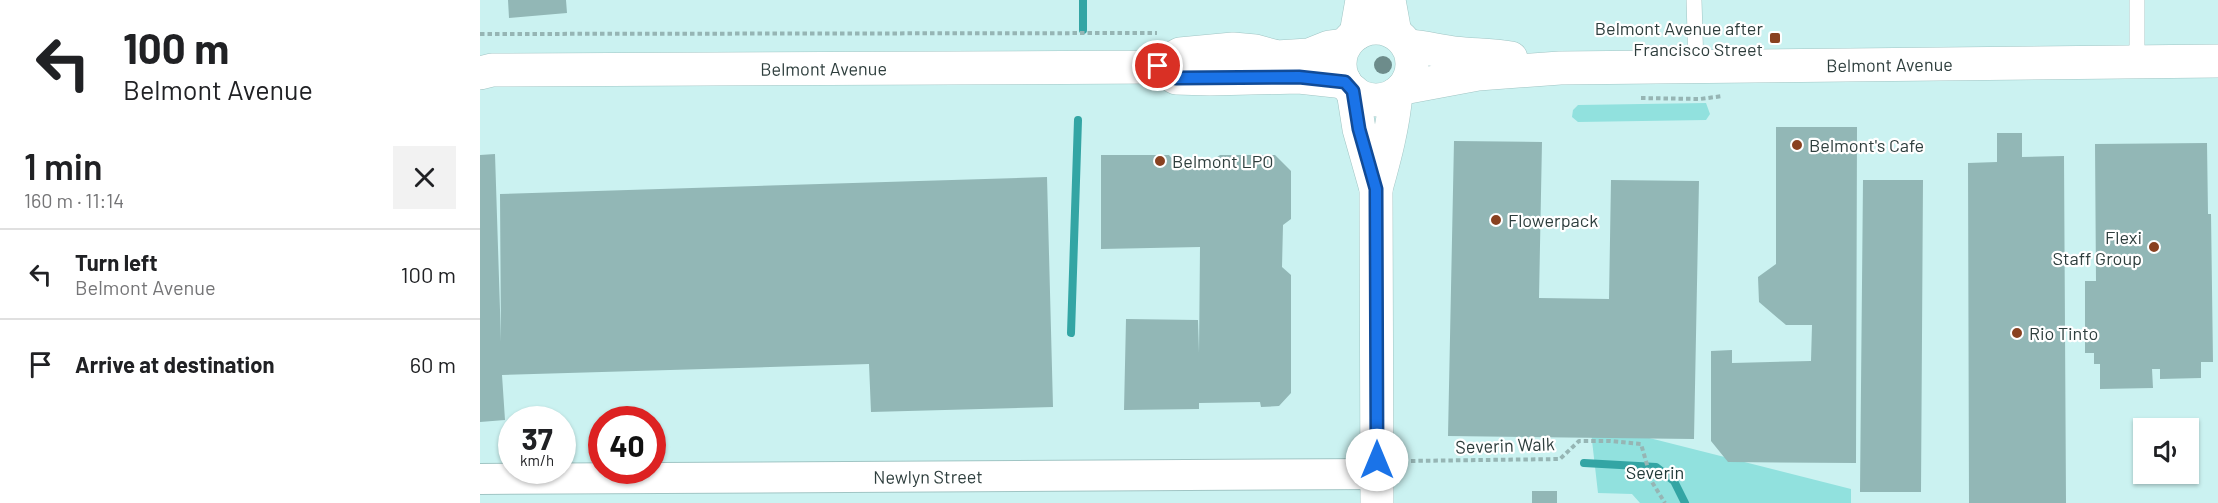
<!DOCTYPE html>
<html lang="en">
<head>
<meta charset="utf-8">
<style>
	:root { --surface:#fff; --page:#f2f2f2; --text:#202124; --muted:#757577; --line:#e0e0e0 }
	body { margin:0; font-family:Barlow,sans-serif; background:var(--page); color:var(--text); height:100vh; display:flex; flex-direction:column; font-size:22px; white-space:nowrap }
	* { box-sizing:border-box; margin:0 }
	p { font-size:20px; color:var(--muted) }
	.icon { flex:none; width:33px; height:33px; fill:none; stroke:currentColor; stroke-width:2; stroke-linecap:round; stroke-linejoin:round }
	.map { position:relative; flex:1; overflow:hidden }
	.sheet { display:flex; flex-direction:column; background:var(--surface); width:480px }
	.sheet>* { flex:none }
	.top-card { background:#fff; color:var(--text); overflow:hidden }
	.buttons { position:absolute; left:1653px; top:418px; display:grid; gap:12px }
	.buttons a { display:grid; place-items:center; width:66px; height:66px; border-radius:0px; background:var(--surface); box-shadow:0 2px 4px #0004; font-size:30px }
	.speed { position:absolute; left:18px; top:406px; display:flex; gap:12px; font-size:30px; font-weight:700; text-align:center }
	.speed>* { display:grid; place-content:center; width:78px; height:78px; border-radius:50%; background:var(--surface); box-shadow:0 2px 4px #0004; line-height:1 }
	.speed small { font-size:15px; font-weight:400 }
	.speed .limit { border:9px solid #d22; background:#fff; color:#111 }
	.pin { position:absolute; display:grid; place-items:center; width:51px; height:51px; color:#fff; margin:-26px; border:3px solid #fff; border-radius:50%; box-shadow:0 2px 6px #0007 }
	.me { position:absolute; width:66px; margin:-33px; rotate:0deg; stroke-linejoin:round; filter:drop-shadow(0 0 4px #0008) }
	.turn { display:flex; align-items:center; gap:21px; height:126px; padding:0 24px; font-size:27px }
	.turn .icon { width:78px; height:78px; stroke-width:2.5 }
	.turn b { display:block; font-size:42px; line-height:51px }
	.round { display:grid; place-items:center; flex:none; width:63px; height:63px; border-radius:0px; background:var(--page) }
	.overview { display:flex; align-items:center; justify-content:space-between; height:102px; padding:0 24px }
	h1 { font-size:36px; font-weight:600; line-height:45px }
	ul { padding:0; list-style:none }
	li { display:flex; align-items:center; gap:18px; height:90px; padding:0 24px; border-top:2px solid var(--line) }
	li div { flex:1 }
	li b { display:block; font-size:22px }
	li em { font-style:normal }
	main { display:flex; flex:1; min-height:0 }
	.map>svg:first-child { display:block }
	.green { fill:#91e1de }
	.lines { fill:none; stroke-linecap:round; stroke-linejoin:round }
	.stream { stroke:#33a5a4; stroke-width:8 }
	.building { fill:#92b7b6 }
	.lane-casing { stroke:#a0c5c4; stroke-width:16 }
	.street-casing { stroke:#a0c5c4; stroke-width:32 }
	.secondary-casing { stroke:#a0c5c4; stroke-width:34 }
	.path { stroke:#96b5b4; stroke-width:4; stroke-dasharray:4.5 3; stroke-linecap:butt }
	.lane { stroke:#fff; stroke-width:15 }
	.street { stroke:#fff; stroke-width:30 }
	.secondary { stroke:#fff; stroke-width:33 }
	.tree { fill:#6d8c8b }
	.route-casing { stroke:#114b97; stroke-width:15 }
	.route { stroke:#1a73e8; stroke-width:10 }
	.poi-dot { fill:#894120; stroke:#fff; stroke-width:2 }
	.labels { text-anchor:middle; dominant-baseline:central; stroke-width:4.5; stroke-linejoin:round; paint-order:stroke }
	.poi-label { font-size:18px; fill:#2e3e3d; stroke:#fff; text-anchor:start }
	.street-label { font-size:18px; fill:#2e3e3d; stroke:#fff }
	.park-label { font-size:18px; fill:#203938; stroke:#fff }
</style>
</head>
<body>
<main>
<section class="sheet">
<div class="top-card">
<div class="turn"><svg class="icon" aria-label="left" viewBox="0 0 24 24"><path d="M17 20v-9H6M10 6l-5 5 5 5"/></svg><div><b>100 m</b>Belmont Avenue</div></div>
</div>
<div class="overview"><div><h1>1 min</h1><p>160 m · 11:14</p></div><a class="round"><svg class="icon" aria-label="close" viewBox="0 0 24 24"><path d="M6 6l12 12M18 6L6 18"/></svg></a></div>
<ul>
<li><svg class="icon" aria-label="left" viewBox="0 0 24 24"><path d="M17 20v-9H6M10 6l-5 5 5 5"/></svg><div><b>Turn left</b><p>Belmont Avenue</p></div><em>100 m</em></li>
<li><svg class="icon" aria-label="arrive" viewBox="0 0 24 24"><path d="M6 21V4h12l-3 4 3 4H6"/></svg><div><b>Arrive at destination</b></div><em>60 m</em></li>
</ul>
</section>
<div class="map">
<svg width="1738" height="503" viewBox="0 0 1738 503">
	<rect width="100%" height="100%" fill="#cbf2f1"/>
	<path class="green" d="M1226,103L1230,114L1226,120L1098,122L1092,117L1093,110L1098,105Z
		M1110,423L1371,489V503H1160L1152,494L1118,493Z"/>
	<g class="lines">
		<path class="stream" d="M603,30V0
			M591,333L598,120
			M1104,463L1176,467L1194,481L1205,503"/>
	</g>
	<path class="building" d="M28,0H86L87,13L29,18Z
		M1296,127H1377L1376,463L1248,462L1231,441V351L1252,350V363L1331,361L1332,325H1306L1279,302L1278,277L1296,264Z
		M1517,133H1542V157L1584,156L1586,503H1489L1488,163L1517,162Z
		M974,141L1062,142L1059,298L1129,299L1131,180L1219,181L1214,439L968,436Z
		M1727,143L1728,214H1731L1733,362H1721V378L1680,379V369H1672L1673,388L1620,389V364H1614V353H1605V281H1616L1615,144Z
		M15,154L21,341L20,194L567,177L573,407L391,412L389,364L22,375L25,420L0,422V155Z
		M621,155H689L695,162L732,161L740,155H795L811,171V219L803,225L802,267L811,275V393L799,406L781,407L780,402L719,403V409L644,410L646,319L718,320L719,353L720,247L621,249Z
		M1383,180H1443L1441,492H1380Z
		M1052,491H1077V503H1052Z"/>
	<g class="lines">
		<g class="lane-casing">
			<path id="lane" d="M1214,0L1216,66
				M1657,0V60"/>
		</g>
		<g class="street-casing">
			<g id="street">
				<path id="s1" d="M0,479L897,474"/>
			</g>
		</g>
		<g class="secondary-casing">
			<g id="secondary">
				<path d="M909,0L915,33"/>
				<circle cx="896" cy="64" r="36"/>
				<path d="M876,34L882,0"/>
				<path d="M928,46C944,47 959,51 975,53C994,55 1012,55 1031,58"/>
				<path d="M678,67L696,78L730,79L819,77L865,82"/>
				<path id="s2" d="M0,73L12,70L678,67L700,54L753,49L775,51L797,57L829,55L849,47L865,45"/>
				<path id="s3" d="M923,88L998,74L1080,68L1738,61"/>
				<path d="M873,91L879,129L896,189L897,503"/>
				<path d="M896,189C905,157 913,127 916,94"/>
			</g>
		</g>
		<path class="path" d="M0,34L677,33
			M1161,98L1220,99L1243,96
			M924,459L927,461L1080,459L1099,441H1130L1161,444L1172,482L1185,503"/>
		<use href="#lane" class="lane"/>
		<use href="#street" class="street"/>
		<use href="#secondary" class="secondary"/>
	</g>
	<circle class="tree" cx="903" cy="65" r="9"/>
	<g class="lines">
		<g class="route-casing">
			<path id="route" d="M678,66L696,78L819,77L865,82L873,91L879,129L896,189L897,460"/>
		</g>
		<use href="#route" class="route"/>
	</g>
	<g class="poi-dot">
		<rect x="1289" y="32" width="12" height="12" rx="3"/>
		<circle cx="1317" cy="145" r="6"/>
		<circle cx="680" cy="161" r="6"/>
		<circle cx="1016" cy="220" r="6"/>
		<circle cx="1674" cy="247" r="6"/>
		<circle cx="1537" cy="333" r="6"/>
	</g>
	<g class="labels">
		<g class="poi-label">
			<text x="1283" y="28" text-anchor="end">Belmont Avenue after<tspan x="1283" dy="21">Francisco Street</tspan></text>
			<text x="1329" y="145">Belmont's Cafe</text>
			<text x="692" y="161">Belmont LPO</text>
			<text x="1028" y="220">Flowerpack</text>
			<text x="1662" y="237" text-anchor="end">Flexi<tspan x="1662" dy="21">Staff Group</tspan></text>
			<text x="1549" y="333">Rio Tinto</text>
		</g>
		<g class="street-label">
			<text stroke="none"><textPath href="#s3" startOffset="488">Belmont Avenue</textPath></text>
			<text stroke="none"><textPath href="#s2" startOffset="344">Belmont Avenue</textPath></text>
			<text transform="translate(1025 445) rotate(-2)">Severin Walk</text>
			<text stroke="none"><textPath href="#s1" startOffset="448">Newlyn Street</textPath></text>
		</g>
		<g class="park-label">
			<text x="1175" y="472">Severin</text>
		</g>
	</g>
</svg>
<div class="buttons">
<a><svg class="icon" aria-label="sound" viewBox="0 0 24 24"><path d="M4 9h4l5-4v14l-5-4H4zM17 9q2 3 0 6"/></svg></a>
</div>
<div class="speed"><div>37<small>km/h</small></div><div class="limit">40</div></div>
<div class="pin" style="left:678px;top:66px;background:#d93025"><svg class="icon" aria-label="arrive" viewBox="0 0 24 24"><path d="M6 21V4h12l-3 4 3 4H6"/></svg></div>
<svg class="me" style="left:897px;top:460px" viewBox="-20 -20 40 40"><circle r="19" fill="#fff"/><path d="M0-13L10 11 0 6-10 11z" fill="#1a73e8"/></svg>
</div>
</main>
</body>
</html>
